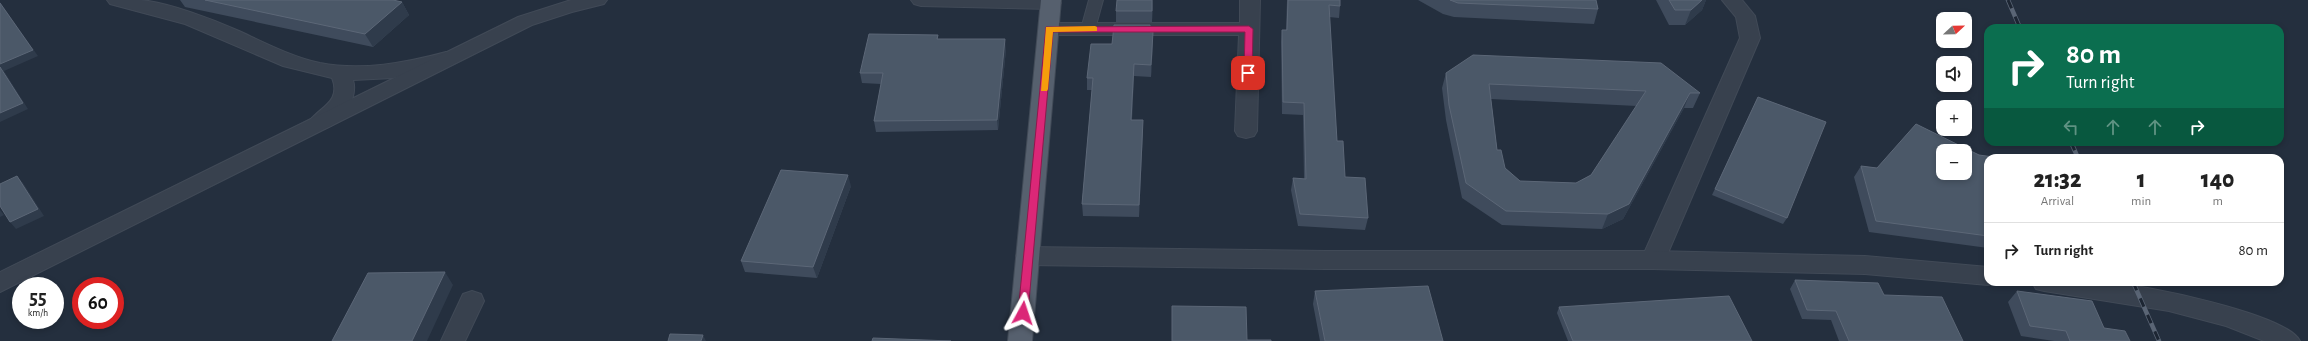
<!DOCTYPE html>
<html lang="en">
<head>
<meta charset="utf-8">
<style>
	:root { --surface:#fff; --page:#f6f6f6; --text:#222; --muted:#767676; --line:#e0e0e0 }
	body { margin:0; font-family:"Alegreya Sans",sans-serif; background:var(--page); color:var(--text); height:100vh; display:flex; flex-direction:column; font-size:15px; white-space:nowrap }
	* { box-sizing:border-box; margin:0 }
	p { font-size:13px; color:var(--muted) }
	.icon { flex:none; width:22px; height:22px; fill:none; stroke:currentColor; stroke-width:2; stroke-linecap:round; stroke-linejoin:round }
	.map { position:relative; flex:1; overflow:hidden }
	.panel { position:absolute; left:1984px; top:154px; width:300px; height:132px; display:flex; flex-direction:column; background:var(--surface); border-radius:12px; box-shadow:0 2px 6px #0003 }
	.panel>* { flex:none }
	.top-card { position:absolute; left:1984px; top:24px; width:300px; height:122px; border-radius:12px; box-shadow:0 2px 6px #0003; background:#0b6e4f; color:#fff; overflow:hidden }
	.needle { width:26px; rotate:68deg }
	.fabs { position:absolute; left:1936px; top:12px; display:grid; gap:8px }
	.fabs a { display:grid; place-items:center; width:36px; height:36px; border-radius:8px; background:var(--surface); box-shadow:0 2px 6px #0003; font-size:20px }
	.speed { position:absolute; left:12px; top:277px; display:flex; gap:8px; font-size:20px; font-weight:700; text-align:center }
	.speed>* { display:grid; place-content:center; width:52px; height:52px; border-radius:50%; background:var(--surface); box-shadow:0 2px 6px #0003; line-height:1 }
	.speed small { font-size:10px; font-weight:400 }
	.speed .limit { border:6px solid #d22; background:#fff; color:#111 }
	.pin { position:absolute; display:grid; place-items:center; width:34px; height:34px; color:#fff; margin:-17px; border-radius:8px; box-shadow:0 2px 6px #0006 }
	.me { position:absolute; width:44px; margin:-22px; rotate:5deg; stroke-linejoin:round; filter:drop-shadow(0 0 3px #0008) }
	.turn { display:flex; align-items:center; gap:14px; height:84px; padding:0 16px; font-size:18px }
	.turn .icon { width:52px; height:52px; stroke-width:2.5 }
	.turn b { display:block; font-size:28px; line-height:34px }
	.lanes { display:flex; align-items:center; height:38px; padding:0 16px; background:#0003; justify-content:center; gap:20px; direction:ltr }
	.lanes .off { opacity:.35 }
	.eta { display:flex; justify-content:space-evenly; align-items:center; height:68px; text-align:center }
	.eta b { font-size:24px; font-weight:800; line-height:28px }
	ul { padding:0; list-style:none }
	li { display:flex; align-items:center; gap:12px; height:56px; padding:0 16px; border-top:1px solid var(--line) }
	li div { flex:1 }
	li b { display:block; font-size:15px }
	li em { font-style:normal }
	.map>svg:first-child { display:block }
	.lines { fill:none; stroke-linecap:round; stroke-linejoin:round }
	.service-casing { stroke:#414a57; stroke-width:2 }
	.minor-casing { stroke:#414a57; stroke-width:2 }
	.tertiary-casing { stroke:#414a57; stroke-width:2 }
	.primary-casing { stroke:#414a57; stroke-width:2 }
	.service { fill:#38414e; fill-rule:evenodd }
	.minor { fill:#38414e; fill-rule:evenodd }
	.tertiary { fill:#38414e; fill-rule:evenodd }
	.primary { fill:#56606e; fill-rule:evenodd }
	.rail-casing { stroke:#5a6575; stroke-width:4.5 }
	.rail { stroke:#1d2633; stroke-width:3; stroke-dasharray:9; stroke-linecap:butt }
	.wall { fill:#3f4b5c; fill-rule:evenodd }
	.shaded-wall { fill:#2f3b4b }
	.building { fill:#4b5868; stroke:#5c6777; fill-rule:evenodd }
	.route { fill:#db2777; stroke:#8e194d }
	.slow { fill:#f59e0b }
</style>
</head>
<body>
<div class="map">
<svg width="2308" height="341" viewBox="0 0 2308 341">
	<rect width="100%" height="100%" fill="#242f3e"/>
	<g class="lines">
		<g class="service-casing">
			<path id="service" d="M1089,0H1103L1095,29L1088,33L1081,29Z"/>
		</g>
		<g class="minor-casing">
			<path id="minor" d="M107,0C118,0 130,0 141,0C170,3 212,19 239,31C265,43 292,57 320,63C362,71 405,63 446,52L453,54L456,59L453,64L393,78L353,80C360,102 334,136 310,129L307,124C318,107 342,103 332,78L283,66L185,24L110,4Z
				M1240,0H1260L1257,131L1254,136L1246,138L1238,136L1235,131L1239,35H1049L1042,33L1039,29L1042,25L1049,23H1240Z
				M1722,0H1742L1755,16L1760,38L1665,260L1661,266L1653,269L1645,266L1641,260L1740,38L1736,17Z
				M472,291L481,294L484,301L465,341H441L463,294Z"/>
		</g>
		<g class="tertiary-casing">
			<path id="tertiary" d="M571,0H607L604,4L572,12L532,25L0,292V272L518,17Z
				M911,0H1059L1061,3L1058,7L1051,9L921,6L914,4Z
				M1028,247L1326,251H1653L1865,256L1988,267V282H1997L1988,285L1865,274L1653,269H1326L1028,265L1020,262L1016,256L1020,250Z
				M2032,282C2057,282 2083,280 2108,282C2142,285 2286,313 2300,341H2264L2226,326L2169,311L2044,291L2036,289Z"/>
		</g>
		<g class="primary-casing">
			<path id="primary" d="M1041,0H1061L1032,341H1008Z"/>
		</g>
		<use href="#service" class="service"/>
		<use href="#minor" class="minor"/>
		<use href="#tertiary" class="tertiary"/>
		<use href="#primary" class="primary"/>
		<g class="rail-casing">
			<path id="rail" d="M2008,0L2020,28
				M2071,142L2078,158
				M2133,282L2159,341"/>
		</g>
		<use href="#rail" class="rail"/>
	</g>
	<path class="wall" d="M180,0H393L402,2L409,15L373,47L185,7Z
		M1153,0L1152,22H1116V11Z
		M1287,0H1340V6L1339,18L1329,17L1337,141L1345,177L1368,218L1365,230L1298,226L1291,190L1293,178L1304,179L1303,115L1282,114L1281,42L1282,30H1286Z
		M1418,0H1596L1598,9L1594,24L1454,17L1443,14Z
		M1656,0H1706L1702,10L1685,25H1669Z
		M1150,25V32L1153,44L1151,77L1134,76L1132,120L1143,132L1139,217L1083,216L1082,204L1092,90H1087V78Z
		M938,35V39L1006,49L998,130L876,132L874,121L881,84L862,83L860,73Z
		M1446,73L1700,93L1693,108H1684L1623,219L1602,229L1502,225L1462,198L1446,120L1442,88ZM1491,99L1637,106L1591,175L1576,183L1520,181L1505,168L1497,150Z
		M1758,97L1787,218L1783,224L1712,195Z
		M1979,155L1988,158V248L1869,232L1854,177L1861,166L1877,168Z
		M851,186L817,278L745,272L741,261Z
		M1795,280L1884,295L1963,341H1839L1831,320L1802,319L1790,289Z
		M1315,291L1443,341H1320L1313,304Z
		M2017,291L2104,328L2130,341H2054L2021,336L2008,302Z
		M1559,307L1752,341H1568L1557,313Z"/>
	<path class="shaded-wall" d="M1152,0H1153L1152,22Z
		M1702,0H1706L1702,10L1685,25L1691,10Z
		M0,2L38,56L4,71L28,109L0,122Z
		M402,2L409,15L373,47L365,34Z
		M1153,32V44L1151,77V65Z
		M1005,39L1006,49L998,130L997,120Z
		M1134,64V76L1131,132V120Z
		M1690,93L1684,108L1623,219L1602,229L1608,214Z
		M1143,120V132L1139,217V205Z
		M848,175L851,186L817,278L813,267Z
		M17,176L23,183L44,216L16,229L10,222Z
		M0,210L4,215L0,217Z
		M445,272L453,285L427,341H412Z
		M703,335L706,341H701Z"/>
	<path class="building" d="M205,0H393L402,2L365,34Z
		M1117,0H1152V11H1116Z
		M1288,0H1340V6L1329,5L1337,141H1343L1345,177L1365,178L1368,218L1300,214L1293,178L1306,179L1304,103L1283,102L1282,30H1287Z
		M1450,0H1596L1598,9L1458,3Z
		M1669,0H1702L1691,10H1675Z
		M0,3L33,50L0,64Z
		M1114,25H1150V32H1153L1151,65L1134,64L1131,120H1143L1139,205L1082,204L1093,78H1087L1091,44H1112Z
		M869,34L938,35L937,39H1005L997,120L874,121L883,73H860Z
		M1473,55L1661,63L1700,93H1690L1629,204L1608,214L1506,211L1466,183L1449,105L1446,73ZM1489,84L1646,91L1591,175L1576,183L1520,181L1505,168L1501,150H1497Z
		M0,67L23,103L0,113Z
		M1758,97L1826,122L1787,218L1715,189Z
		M1916,124L1979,155L2001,158H1988V236L1876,221L1861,166L1877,168ZM1943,151H1965V173H1943Z
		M781,170L848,175L813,267L741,261Z
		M17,176L38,209L10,222L0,206V184Z
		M445,272L412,341H332L368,273Z
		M1795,280L1878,283L1884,295L1942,297L1963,341H1849L1836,311L1807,310Z
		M1428,286L1443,341H1325L1315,291Z
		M2017,291L2092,301L2104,328L2125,331L2130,341H2070L2066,331L2030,326Z
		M1729,296L1752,341H1573L1559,307Z
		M1172,306L1246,307L1247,340H1271V341H1172Z
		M670,334L703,335L701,341H668Z
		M873,338L951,341H872Z"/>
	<path class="route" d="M1249,26L1253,29L1252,73L1248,76L1244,73L1245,32H1053L1028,313L1027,315H1020L1018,313L1046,27Z"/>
	<path class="slow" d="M1095,26L1097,27V31L1053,32L1048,89L1047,91H1041L1046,27Z"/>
</svg>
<div class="fabs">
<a><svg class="needle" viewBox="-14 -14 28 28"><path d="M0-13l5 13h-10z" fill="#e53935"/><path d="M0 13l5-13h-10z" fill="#767676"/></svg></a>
<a><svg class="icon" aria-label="sound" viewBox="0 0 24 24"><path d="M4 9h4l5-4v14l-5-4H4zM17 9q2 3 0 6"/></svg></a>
<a>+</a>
<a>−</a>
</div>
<div class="speed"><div>55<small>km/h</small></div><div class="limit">60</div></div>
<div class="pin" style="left:1248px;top:73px;background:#d93025"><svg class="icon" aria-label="arrive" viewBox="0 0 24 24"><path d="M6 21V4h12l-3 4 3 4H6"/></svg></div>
<svg class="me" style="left:1023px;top:313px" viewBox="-20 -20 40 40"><path d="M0-17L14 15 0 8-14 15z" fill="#db2777" stroke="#fff" stroke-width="4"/></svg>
<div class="top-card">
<div class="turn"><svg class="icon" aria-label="right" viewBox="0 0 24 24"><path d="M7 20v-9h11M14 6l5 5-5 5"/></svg><div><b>80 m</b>Turn right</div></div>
<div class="lanes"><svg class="icon off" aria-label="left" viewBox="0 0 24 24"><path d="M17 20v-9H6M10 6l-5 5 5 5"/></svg><svg class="icon off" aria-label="ahead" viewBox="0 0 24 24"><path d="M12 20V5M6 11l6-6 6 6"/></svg><svg class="icon off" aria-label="ahead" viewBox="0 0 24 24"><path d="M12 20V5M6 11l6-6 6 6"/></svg><svg class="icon" aria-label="right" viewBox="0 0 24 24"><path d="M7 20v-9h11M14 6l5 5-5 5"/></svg></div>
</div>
<section class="panel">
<div class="eta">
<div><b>21:32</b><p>Arrival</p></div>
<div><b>1</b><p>min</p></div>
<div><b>140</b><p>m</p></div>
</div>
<ul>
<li><svg class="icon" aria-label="right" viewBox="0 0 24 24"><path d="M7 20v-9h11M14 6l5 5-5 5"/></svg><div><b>Turn right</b></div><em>80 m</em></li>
</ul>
</section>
</div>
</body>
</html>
